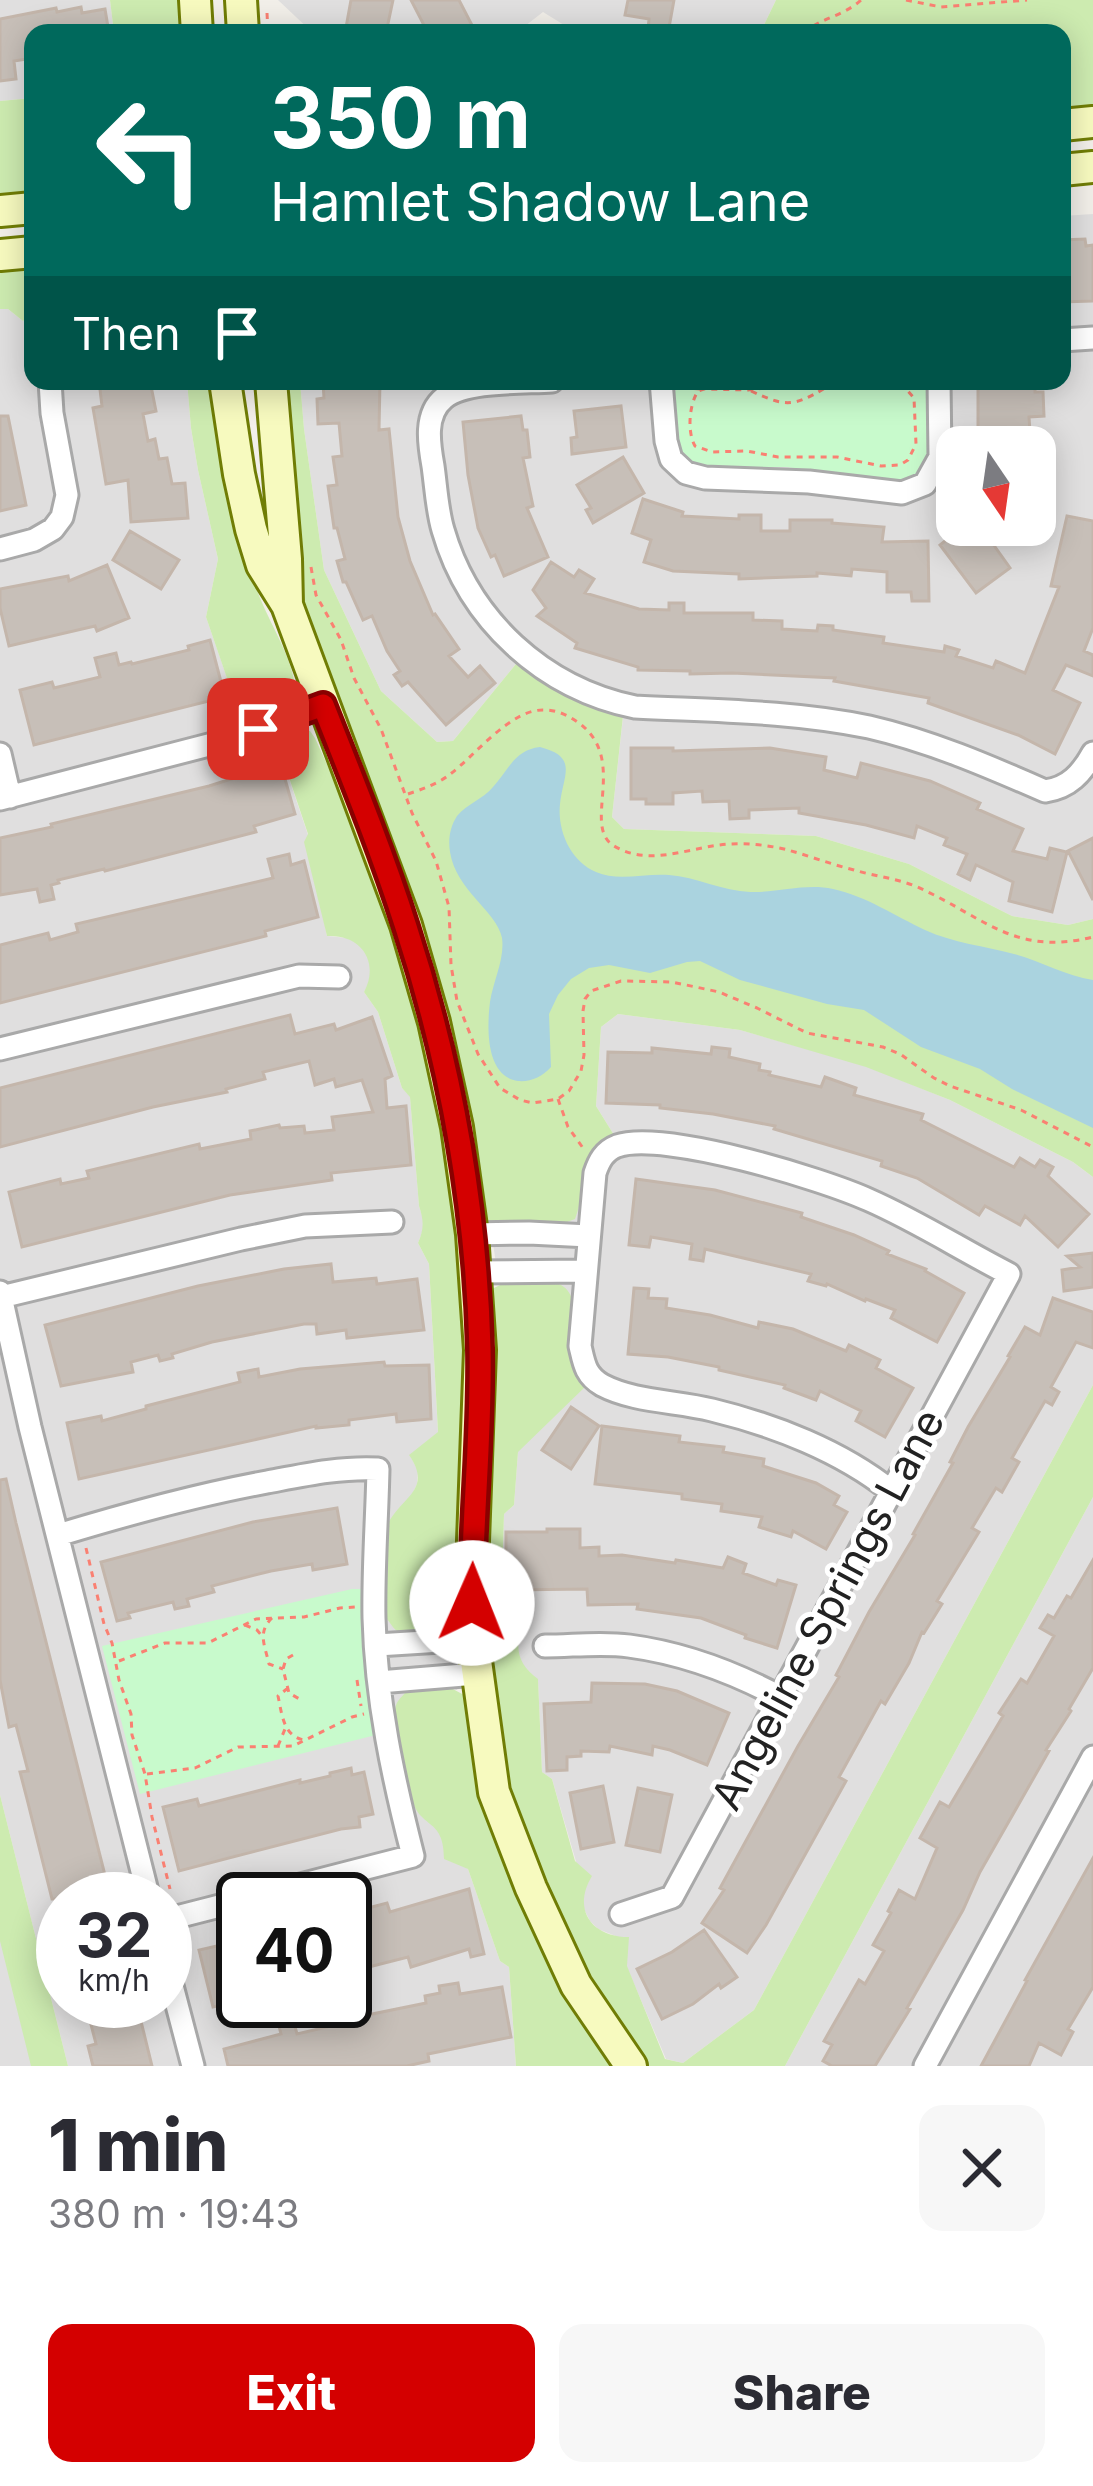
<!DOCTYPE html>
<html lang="en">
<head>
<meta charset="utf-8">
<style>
	:root { --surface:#fff; --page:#f7f7f7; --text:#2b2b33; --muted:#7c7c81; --accent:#d40000 }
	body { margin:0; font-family:Inter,sans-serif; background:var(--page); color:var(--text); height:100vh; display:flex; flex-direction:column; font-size:45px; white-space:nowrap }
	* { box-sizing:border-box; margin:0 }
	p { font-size:39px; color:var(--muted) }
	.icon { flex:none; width:66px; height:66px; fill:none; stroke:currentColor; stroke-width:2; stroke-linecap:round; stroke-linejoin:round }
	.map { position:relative; height:2066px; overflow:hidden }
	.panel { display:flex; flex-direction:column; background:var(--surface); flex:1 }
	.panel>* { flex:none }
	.guide { position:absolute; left:24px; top:24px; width:1047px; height:366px; border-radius:24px; box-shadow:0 6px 30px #0003; background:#00695c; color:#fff; overflow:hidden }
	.needle { width:78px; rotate:167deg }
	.tools { position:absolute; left:936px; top:426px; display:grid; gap:24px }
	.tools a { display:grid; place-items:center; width:120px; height:120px; border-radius:24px; background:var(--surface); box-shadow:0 6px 30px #0003; font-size:60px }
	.speed { position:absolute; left:36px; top:1872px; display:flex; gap:24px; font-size:60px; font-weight:700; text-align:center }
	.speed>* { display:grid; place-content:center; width:156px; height:156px; border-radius:50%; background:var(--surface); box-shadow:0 6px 30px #0003; line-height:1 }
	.speed small { font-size:30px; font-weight:400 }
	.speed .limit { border:6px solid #111; border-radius:18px; background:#fff; color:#111 }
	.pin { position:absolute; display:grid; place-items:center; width:102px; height:102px; color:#fff; margin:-51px; border-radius:24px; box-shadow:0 6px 18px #0006 }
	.me { position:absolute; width:132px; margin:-66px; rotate:1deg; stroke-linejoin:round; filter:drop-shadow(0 0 9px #0008) }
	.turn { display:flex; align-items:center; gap:42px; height:252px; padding:0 48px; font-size:54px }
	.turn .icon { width:156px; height:156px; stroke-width:2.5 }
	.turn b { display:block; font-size:84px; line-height:102px }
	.then { display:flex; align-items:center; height:114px; padding:0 48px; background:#0003; gap:24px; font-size:45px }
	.round { display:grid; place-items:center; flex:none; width:126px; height:126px; border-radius:24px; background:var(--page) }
	.headline { display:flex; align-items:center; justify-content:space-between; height:204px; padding:0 48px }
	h1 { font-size:72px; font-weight:800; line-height:90px }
	.primary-button { display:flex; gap:24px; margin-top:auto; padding:24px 48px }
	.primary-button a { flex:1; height:138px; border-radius:24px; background:var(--accent); color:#fff; font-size:48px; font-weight:800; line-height:138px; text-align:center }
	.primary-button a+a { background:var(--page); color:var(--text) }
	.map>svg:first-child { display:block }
	.residential { fill:#e0dfdf; fill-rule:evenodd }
	.grass { fill:#cdebb0 }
	.park { fill:#c8facc }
	.water { fill:#aad3df }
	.building { fill:#c7bfb8; stroke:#c4b6ab; stroke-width:3 }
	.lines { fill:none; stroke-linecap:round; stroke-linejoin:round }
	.street-casing { stroke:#a9a9a9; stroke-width:27 }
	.secondary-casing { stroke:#707d05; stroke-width:36 }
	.path { stroke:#fa8072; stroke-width:3; stroke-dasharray:6 6; stroke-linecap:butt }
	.street { stroke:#fff; stroke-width:21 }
	.secondary { stroke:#f7fabf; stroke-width:30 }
	.route-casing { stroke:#8a0000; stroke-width:30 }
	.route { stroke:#d40000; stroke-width:21 }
	.labels { text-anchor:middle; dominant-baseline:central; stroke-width:10; stroke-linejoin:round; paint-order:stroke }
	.street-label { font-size:42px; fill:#222; stroke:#fff }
</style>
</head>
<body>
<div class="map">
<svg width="1093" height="2066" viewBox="0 0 1093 2066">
	<rect width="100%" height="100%" fill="#f2efe9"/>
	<path class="residential" d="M0,0H110L114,33H33V98L0,101Z
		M278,0H776L760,33H577L543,12L516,33H313Z
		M1093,214V919L1068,925L1012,916L909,864L816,836L624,829L612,817L623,717L566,697L539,682L516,664L453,741L437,742L381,691L324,570L304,429L300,381H1062V216ZM957,447H1035V525H957Z
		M0,309H8L23,321L33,313V381H187L191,428L198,470L218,559L206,617L242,721L284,708L292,701L302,728H296L275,737L308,835L327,936L348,938L360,945L368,955L371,968L370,981L364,992L378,1012L402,1088L410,1096L419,1206L423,1218V1230L418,1243L429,1264L438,1433L410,1455L418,1471L417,1484L411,1497L443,1631L451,1627L457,1690L451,1688L415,1690L397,1732L414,1806L439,1831L444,1844L468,1869L500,1961L509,1967L516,2066H68L0,1795ZM63,1899H165V2001H63ZM243,1899H345V2001H243Z
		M618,1014L740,1030L866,1066L950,1100L1073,1162L1093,1177V1385L754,2010L683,2063L666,2059L626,1965L618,1937L598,1929L590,1921L583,1907L584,1889L552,1779L542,1772L538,1680L523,1666L518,1656L517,1642L501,1618L504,1514L514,1505L518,1452L508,1281L499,1284L490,1223L583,1178L593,1152L600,1144L614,1135L596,1106L601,1027Z
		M1093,1497V2066H785Z
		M0,1933L33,2066H0Z"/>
	<path class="grass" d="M110,0H183L186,33H114Z
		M776,0H1093V109L1062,112V33H760Z
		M33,98V197L0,199V101Z
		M33,262V313L23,321L8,309H0V264Z
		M187,381H215C227,450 233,525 257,590C269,624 294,658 296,694L284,708L242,722L206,617L218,559L198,470L191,428Z
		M280,381H300L304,429L324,570L381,691L437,742L453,741L516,664C549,690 583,705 623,716L612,817L624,829L816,836L909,864L1012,916L1068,925L1093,919V1177L1073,1162L950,1100L866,1067L740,1030L618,1014L601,1027L596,1106L614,1135C576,1158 589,1184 575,1219L559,1225L490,1223L485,1220L309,620L295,563Z
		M296,728L310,731L315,738L381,883L432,1061L462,1258L466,1348L462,1614C452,1631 422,1639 403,1634C394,1631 392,1625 387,1619V1526C399,1497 434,1491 409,1455L438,1432L429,1264L418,1243C424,1229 424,1221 419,1206L410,1097L402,1088L378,1012L364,992C380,962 361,934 327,936L304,842L308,834L275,736Z
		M508,1281C522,1282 542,1279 556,1283C585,1291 570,1338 575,1360C577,1370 581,1378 586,1386L518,1452L514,1505L504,1514L501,1617L522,1628C514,1650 519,1665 538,1679L542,1772L552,1779L575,1861L592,1876C572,1909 591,1937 629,1937L627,1966L665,2059L683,2063L754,2010L1093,1385V1497L785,2066H645L565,1941L523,1836L505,1769L484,1639L490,1290Z
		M451,1688L464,1695L468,1702L614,2066H516L509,1967L500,1961L468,1869L444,1859C444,1819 423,1829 413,1803C406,1786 393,1726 395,1709C397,1700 400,1699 405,1693Z
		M0,1795L68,2066H31L0,1941Z"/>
	<path class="park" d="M689,381H926C928,400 933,448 925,464C920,474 911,478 901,482L786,467H700L686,460L676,437L673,397L675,391Z
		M352,1589H365L376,1735L140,1794L102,1646Z"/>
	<path class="water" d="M540,747C579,757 563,775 560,804C557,831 571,862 596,872C618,882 645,873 669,875C696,877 723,891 750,892C778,893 805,883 833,889C866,896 895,916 925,930C953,943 985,946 1014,954C1041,961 1065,976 1093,980V1128L1012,1089L980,1069L921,1047L864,1010L827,1004L740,980L700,961L687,962L650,973L609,965L589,968L571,979L558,995L549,1014L551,1067C542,1077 531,1082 518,1081C485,1076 487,1027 490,1002C493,981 505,959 502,938C497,911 456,891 450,852C448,839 450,827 457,816C467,804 483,799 493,787C509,770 514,750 540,747Z"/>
	<path class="building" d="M351,0H393L386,33H345Z
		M411,0H459L476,33H428Z
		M628,0H674L668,33L648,30L649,19L625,15Z
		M81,7L82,13L105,9L109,33H33V58L14,61L16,79L0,81V19L56,8L57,12Z
		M1085,239L1086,246L1093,245V301L1062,302V240Z
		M99,381H150L156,411L143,414L148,441L155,439L159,459L167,458L172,484L185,483L188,518L131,522L128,480L106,484L93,408L102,406Z
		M380,381L379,430L389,429L398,517L410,561L433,615L435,614L459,649L449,656L468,677L480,666L495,683L446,725L408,682L402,686L394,675L400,671L387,651L372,616L363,620L346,582H343L337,561L345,559L337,528H334L328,486L337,485L333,457L342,456L339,423L318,424L317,399L324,398L323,383Z
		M978,381H1035V392H1043L1044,416L1029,417L1031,447H982V444H978Z
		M621,406L626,447L572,454L571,438L577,437L574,411Z
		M0,416H8L26,505L0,511Z
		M521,416L523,430H527L530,457L523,458L533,506L527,508L548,557L504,576L495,555L491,557L478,528L468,475L463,422Z
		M623,457L644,493L593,523L586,510L591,508L577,485Z
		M643,499L683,512L682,516L739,519V515H761V531H790V520H832V523L884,527L882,542L928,541L929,601H912L911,592H887V572L852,569L851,576L817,573V576L739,579V574L673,571L644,562L651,540L632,533Z
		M1067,516L1093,521V628L1084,651L1093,655V676L1066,665L1053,690L1080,703L1055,754L1018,735L928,703L929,698L834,681L835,678L732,673L690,674V671L638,670V667L575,648L577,643L537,616L546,608L533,590L551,562L574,577L579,570L594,579L585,593L639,609L669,610V603H684V613H753V620L782,621V629L817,631L818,625L833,626V630L884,637L883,643L944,652L945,646L959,650L956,656L993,668L996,661L1025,673L1059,587L1051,586Z
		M983,530L1010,568L976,593L940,545L955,533L963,544Z
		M130,531L179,560L161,589L113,560Z
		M107,565L129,618L97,631L95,626L9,646L0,608V589L68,576L69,581Z
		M210,640L225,697L34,745L20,690L52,682L54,688L100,677L95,658L116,653L119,665L131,662L132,664L189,650L188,646Z
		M631,748H673V751L770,748L826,757L824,770L857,778L861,763L930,781L980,803L977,809L1023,829L1013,851L1047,859L1050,848L1067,852L1052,912L1009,901L1013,882L976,865L970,880L958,874L967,854L944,845L947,838L917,826L914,838L866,825L799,813V808L749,810V818L730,819L729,801L703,802L702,791L673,793V804H646V799H631Z
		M266,768L268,777L283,772L295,814L254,826L256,832L105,871L104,869L58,880L59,883L51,885L54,899L40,902L37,889L0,895V838L52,827L51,824L209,786Z
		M1093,838V900L1068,851Z
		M289,854L291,865L304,861L318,917L265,931L266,936L0,1003V945L48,933L50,940L78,932L76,924L273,878L268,859Z
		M290,1015L295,1034L334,1024L336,1030L372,1017L392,1076L385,1079L387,1108L406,1106L411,1165L331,1173L332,1180L230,1195L22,1247L9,1192L60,1179L61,1184L89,1178L87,1171L199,1144L200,1149L251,1139L250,1131L279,1125L280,1128L304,1126L305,1133L334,1130L332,1117L373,1112L362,1080L336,1087L334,1079L315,1085L309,1061L263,1072L265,1079L226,1089L227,1092L153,1107L0,1147V1088Z
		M712,1047L730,1049L729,1057L760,1064L759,1070L770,1072L769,1075L821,1087L825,1077L856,1088L854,1095L923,1114L921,1120L1014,1167L1020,1158L1035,1167L1040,1160L1053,1167L1048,1176L1089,1214L1058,1247L1025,1216L1020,1225L985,1206L979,1215L917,1178L881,1166L882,1161L774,1129L775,1126L713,1114L660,1108V1105L606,1103L608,1052L652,1053V1048L711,1054Z
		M636,1179L715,1190L802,1213L801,1217L854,1235L889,1251L887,1254L926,1269L925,1271L964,1293L937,1342L891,1318L895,1310L866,1299L865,1301L827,1284L826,1286L808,1281L811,1274L705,1249L703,1261L690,1259L692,1244L651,1237L649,1247L629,1245Z
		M1093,1253V1287L1064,1291L1062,1270L1080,1267L1067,1256Z
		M331,1264L333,1282L376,1278L377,1284L417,1279L424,1330L347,1338L346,1330L317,1334L316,1324H304L212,1342L172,1354L173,1358L160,1361L158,1355L131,1362L133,1372L61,1386L45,1325L198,1286L284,1269Z
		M634,1288L649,1289L648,1298L667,1299L666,1308L710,1315L758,1328L759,1322L793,1329L846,1351L849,1345L880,1360L876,1368L913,1388L885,1437L856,1421L861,1411L820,1391L816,1400L784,1388L785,1385L719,1370V1367L668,1357L628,1354Z
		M1053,1298L1093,1312V1348L1076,1342L1051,1387L1059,1392L1052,1405L1045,1401L1012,1458L1019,1462L1002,1492L996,1488L972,1528L979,1532L937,1601L942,1604L924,1633L922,1632L909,1663L885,1704L881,1701L839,1777L846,1781L766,1925L747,1953L702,1923L724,1890L720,1888L798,1746L839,1677L836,1675L869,1612L915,1535L913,1534L953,1463L950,1462L968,1427L1010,1357L1008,1356L1025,1327L1040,1335Z
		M384,1362L385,1366L429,1365L431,1419L397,1422L396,1414L349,1420V1425L316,1428V1426L79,1479L67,1423L101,1416L102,1421L146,1409V1406L240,1382L238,1373L258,1369L259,1377L300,1369Z
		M571,1407L599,1426L571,1469L542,1450Z
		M602,1426L680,1436L679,1442L724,1447L723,1452L764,1459L763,1466L816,1483L839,1496L834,1505L847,1512L826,1549L793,1531L791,1537L759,1527L762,1517L721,1511L722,1504L682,1499V1494L595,1484Z
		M6,1479L16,1523L111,1899H52L27,1799L20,1772L28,1771L16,1725L9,1727L0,1680V1480Z
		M337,1508L347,1564L313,1570L312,1564L271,1571L212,1586L214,1592L187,1599L189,1606L175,1609L173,1602L128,1613L130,1618L117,1621L101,1562L253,1522Z
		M547,1529H580V1548L599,1547V1556L622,1555L675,1563L676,1560L723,1568L728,1557L746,1564L743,1573L776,1585L778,1580L796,1585L777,1648L745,1638L746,1635L701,1618L637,1609L638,1604L588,1605L587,1589L506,1590V1532H547Z
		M1093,1560V1668L1069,1709L1071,1711L1046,1750L1049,1751L980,1872L963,1910L907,2008L910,2009L875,2066H832L823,2061L832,2045L824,2041L859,1980L865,1984L884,1951L873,1945L891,1913L888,1911L899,1890L915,1899L937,1848L920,1838L940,1802L949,1807L1003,1716L999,1713L1021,1679L1027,1683L1054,1636L1040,1628L1048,1615L1054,1618L1067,1596L1071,1598Z
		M592,1683L645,1684L677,1691L729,1713L707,1765L670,1750L653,1746L652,1755L610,1746L609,1752L581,1751V1756L567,1757V1770L547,1771L544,1704L591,1702Z
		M351,1768L352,1775L364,1772L373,1814L359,1817L360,1827L341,1829L179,1871L163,1807L197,1799L199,1806L300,1780V1783L330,1776V1773Z
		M603,1786L614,1842L581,1849L570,1793Z
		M638,1788L672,1795L660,1852L626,1845Z
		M1093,1858V1987L1068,2029L1073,2032L1061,2055L1039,2043L1029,2066H981L1027,1981L1025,1980Z
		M469,1889L484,1954L471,1957L469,1949L411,1967L408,1957L345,1973V1914L387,1903L390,1912Z
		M704,1930L737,1977L721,1988L719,1984L693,2004L662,2019L637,1969L672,1952Z
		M243,1940V2000L213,2007L199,1950Z
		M458,1983L460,1994L502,1987L511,2037L428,2054L429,2061L407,2066H228L224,2049L281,2034L279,2026L294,2023L297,2034L344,2023L343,2020L426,2003L425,1996L440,1993L439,1986Z
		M102,2001H136L152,2066H93L88,2046L96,2044L86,2005Z"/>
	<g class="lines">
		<g class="street-casing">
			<path id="street" d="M1062,340L1093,338
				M552,381C524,383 466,380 444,398C424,414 429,444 433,466C436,487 437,510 443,530C469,620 543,688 635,707C713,711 792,711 869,727C930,741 988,766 1045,791C1069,788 1082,773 1093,753
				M661,381L666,441L671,459L686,473L705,478L809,482L902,493L925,484L940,457L939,381
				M0,549L34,540L53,529L62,517L67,495L52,413L50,381
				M0,754L10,797
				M0,799L228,740L323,705
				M0,1049L299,976L339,977
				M472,1234L529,1233L589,1236
				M475,1272L585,1271
				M0,1292L30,1427L149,1899
				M1,1297L241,1239L305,1226L392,1222
				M58,1535C127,1514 196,1495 267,1482C304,1475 340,1467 378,1469C377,1518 373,1569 374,1618C376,1699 393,1778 413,1856L246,1899
				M377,1645L473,1639
				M545,1646C572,1646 602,1642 629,1646C682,1653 733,1672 780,1697
				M379,1682L476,1674
				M621,1914L672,1897L1009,1274C962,1250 917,1221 869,1200C823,1179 663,1130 617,1146C604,1151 599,1161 595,1173L580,1346C584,1363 585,1375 602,1385C634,1402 677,1401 712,1410C774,1425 841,1451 891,1491
				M165,1920L243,1900
				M165,1959L193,2066
				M925,2066L1093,1757"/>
		</g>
		<g class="secondary-casing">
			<path id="secondary" d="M195,0L197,33
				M241,0L243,33
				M1062,125L1093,122
				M1062,170L1093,167
				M0,211L33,208
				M0,255L33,252
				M225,381L239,474L251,529L262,565L287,605L406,925L434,1022L457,1127L472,1234L480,1350L472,1568L473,1639L494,1792L531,1888L576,1985L631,2066
				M271,381L286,559L287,605"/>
		</g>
		<path class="path" d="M906,0L941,7L1027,0
			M267,13L268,33
			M804,33C820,18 844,16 861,0
			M860,381L833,388L790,385L748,390L704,389L698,391C689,405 687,432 695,446L712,452L747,451L778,457H837L881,466L900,465L908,460L916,444L914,398L899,381
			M682,388L702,389
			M751,391C784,406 792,408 825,388
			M311,567L316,595L341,640L354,678L381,729L412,813L436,861L449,907L451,965L457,1001L478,1054L500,1088L520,1100L533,1103L558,1099L569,1091L581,1071L584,1055L583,1011L585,999L591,991L621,981L672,982L719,992L757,1008L807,1033L883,1047L900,1054L934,1078L950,1086L1021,1110L1093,1147
			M408,794C423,789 437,784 449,775C475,756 511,708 545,710C558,710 569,716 579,723C629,760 581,826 614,846C651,868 691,846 730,844C748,843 766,845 784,849C807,855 830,864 854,870C874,876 895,878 915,886C982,915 1013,957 1093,937
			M558,1099L568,1127L583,1148
			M86,1548L104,1624L112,1643L119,1680L131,1714L132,1735L145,1774L152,1817L170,1889
			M272,1618C257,1632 265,1646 269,1664L283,1669
			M245,1625L257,1630L262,1636
			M293,1655L286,1659L283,1669L289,1693L303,1701
			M119,1661L165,1643H208L256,1619L304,1617L340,1608L356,1607
			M357,1680L361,1706
			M288,1688L278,1696C282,1714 283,1736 304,1740
			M278,1746L285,1729
			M147,1774L195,1768L238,1747L293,1746L352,1717L364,1714"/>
		<use href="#street" class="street"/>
		<use href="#secondary" class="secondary"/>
	</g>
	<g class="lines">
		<g class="route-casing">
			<path id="route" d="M258,729L323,705C352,778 382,852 406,927C450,1062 476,1205 480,1348C482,1433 472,1518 472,1603"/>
		</g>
		<use href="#route" class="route"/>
	</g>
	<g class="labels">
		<g class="street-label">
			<text transform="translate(827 1609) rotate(-62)">Angeline Springs Lane</text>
		</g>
	</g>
</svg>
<div class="tools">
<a><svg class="needle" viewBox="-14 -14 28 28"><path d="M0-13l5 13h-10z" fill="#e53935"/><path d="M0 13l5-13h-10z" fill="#7c7c81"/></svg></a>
</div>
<div class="speed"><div>32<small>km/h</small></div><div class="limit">40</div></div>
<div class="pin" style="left:258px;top:729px;background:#d93025"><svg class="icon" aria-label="arrive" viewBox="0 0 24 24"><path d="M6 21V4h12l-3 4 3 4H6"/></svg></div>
<svg class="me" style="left:472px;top:1603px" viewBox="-20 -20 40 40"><circle r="19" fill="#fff"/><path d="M0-13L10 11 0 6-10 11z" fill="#d40000"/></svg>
<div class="guide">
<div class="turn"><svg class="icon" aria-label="left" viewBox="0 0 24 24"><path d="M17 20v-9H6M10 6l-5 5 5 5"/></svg><div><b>350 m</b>Hamlet Shadow Lane</div></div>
<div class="then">Then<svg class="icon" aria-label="arrive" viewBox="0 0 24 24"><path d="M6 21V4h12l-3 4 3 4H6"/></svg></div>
</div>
</div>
<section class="panel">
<div class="headline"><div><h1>1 min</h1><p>380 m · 19:43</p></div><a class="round"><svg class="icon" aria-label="close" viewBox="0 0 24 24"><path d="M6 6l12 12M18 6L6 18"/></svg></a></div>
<div class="primary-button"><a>Exit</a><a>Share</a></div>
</section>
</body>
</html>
